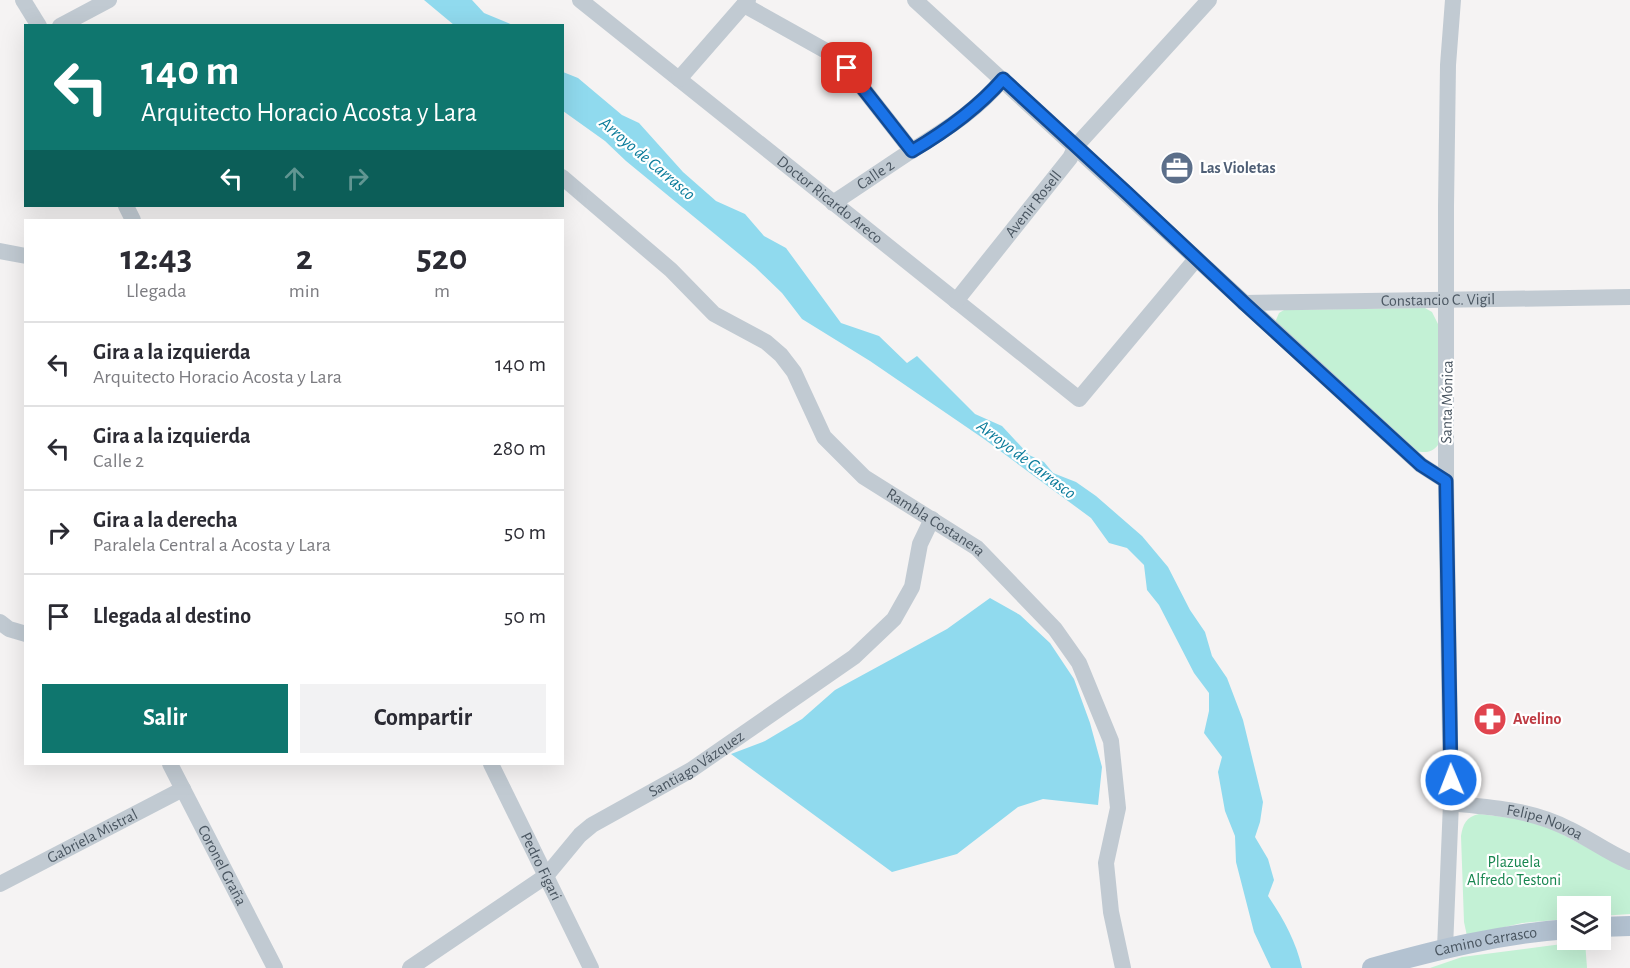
<!DOCTYPE html>
<html lang="es">
<head>
<meta charset="utf-8">
<style>
	:root { --surface:#fff; --page:#f2f2f3; --text:#2b2b33; --muted:#7c7c81; --line:#e1e1e2; --accent:#0f766e }
	body { margin:0; font-family:"Alegreya Sans",sans-serif; background:var(--page); color:var(--text); height:100vh; display:flex; flex-direction:column; font-size:22px; white-space:nowrap }
	* { box-sizing:border-box; margin:0 }
	p { font-size:20px; color:var(--muted) }
	.icon { flex:none; width:33px; height:33px; fill:none; stroke:currentColor; stroke-width:2; stroke-linecap:round; stroke-linejoin:round }
	.map { position:relative; flex:1; overflow:hidden }
	.details { position:absolute; left:24px; top:219px; width:540px; height:546px; display:flex; flex-direction:column; background:var(--surface); border-radius:0px; box-shadow:0 6px 24px #0002 }
	.details>* { flex:none }
	.top-card { position:absolute; left:24px; top:24px; width:540px; height:183px; border-radius:0px; box-shadow:0 6px 24px #0002; background:#0f766e; color:#fff; overflow:hidden }
	.buttons { position:absolute; left:1557px; top:896px; display:grid; gap:12px }
	.buttons a { display:grid; place-items:center; width:54px; height:54px; border-radius:0px; background:var(--surface); box-shadow:0 6px 24px #0002; font-size:30px }
	.pin { position:absolute; display:grid; place-items:center; width:51px; height:51px; color:#fff; margin:-26px; border-radius:12px; box-shadow:0 3px 9px #0006 }
	.me { position:absolute; width:66px; margin:-33px; rotate:359deg; stroke-linejoin:round; filter:drop-shadow(0 0 4px #0008) }
	.turn { display:flex; align-items:center; gap:21px; height:126px; padding:0 18px; font-size:27px }
	.turn .icon { width:78px; height:78px; stroke-width:2.5 }
	.turn b { display:block; font-size:42px; line-height:51px }
	.lanes { display:flex; align-items:center; height:57px; padding:0 18px; background:#0003; justify-content:center; gap:30px; direction:ltr }
	.lanes .off { opacity:.35 }
	.eta { display:flex; justify-content:space-evenly; align-items:center; height:102px; text-align:center }
	.eta b { font-size:36px; font-weight:600; line-height:42px }
	.cta { display:flex; gap:12px; margin-top:auto; padding:12px 18px }
	.cta a { flex:1; height:69px; border-radius:0px; background:var(--accent); color:#fff; font-size:24px; font-weight:600; line-height:69px; text-align:center }
	.cta a+a { background:var(--page); color:var(--text) }
	ul { padding:0; list-style:none }
	li { display:flex; align-items:center; gap:18px; height:84px; padding:0 18px; border-top:2px solid var(--line) }
	li div { flex:1 }
	li b { display:block; font-size:22px }
	li em { font-style:normal }
	.map>svg:first-child { display:block }
	.green { fill:#c3f1d5 }
	.water { fill:#90daee }
	.lines { fill:none; stroke-linecap:round; stroke-linejoin:round }
	.minor { stroke:#c1cad2; stroke-width:16 }
	.major { stroke:#b3c2d1; stroke-width:20 }
	.route-casing { stroke:#114b97; stroke-width:15 }
	.route { stroke:#1a73e8; stroke-width:10 }
	.labels { text-anchor:middle; dominant-baseline:central; stroke-width:4.5; stroke-linejoin:round; paint-order:stroke }
	.service-label { font-size:16px; font-weight:bold; fill:#4e5e75; stroke:#fff; text-anchor:start }
	.street-label { font-size:16px; fill:#4a5661; stroke:#fff }
	.health-label { font-size:16px; font-weight:bold; fill:#be3a42; stroke:#fff; text-anchor:start }
	.park-label { font-size:16px; fill:#17864f; stroke:#fff }
	.water-label { font-size:18px; font-style:italic; fill:#0c7c9b; stroke:#fff }
</style>
</head>
<body>
<div class="map">
<svg width="1630" height="968" viewBox="0 0 1630 968">
	<rect width="100%" height="100%" fill="#f5f3f3"/>
	<path class="green" d="M1425,308L1432,312L1438,324V445C1432,453 1425,453 1415,451L1277,326L1276,320L1279,313L1284,310Z
		M1479,814L1528,820L1552,829L1630,870V914L1601,916L1600,906H1568L1567,919L1522,923L1467,936L1464,922L1461,836C1463,824 1466,817 1479,814Z
		M1585,941L1587,968H1430L1462,957Z"/>
	<path class="water" d="M424,0H472L484,13L513,25H454Z
		M563,72L578,78L622,115L639,123L683,172L716,201L745,214L764,236L786,248L841,323L879,336L907,363L917,356L975,414L1002,426L1029,455L1044,462L1053,473L1076,482L1096,496L1142,536L1168,567L1190,610L1205,632L1212,656L1227,678L1243,720L1263,802L1260,822L1255,837L1268,859L1274,880L1268,896C1283,918 1296,941 1302,968H1271L1254,932L1236,862L1235,836L1225,811L1218,772L1222,757L1204,733L1209,711V693L1194,673L1159,605L1147,590L1144,565L1127,548L1109,543L1091,518L984,439L870,361L802,319L782,293L755,267L626,161L605,141L563,111Z
		M990,598L1020,615L1050,643L1074,679L1090,723L1102,767L1098,805L1043,799L1018,807L957,854L892,872L731,754L765,741L802,719L835,690L947,629Z"/>
	<g class="lines">
		<g class="minor">
			<path d="M23,0L39,26"/>
			<path id="s1" d="M580,0L1079,399L1196,259"/>
			<path d="M915,0L1421,465L1446,481"/>
			<path d="M744,5L828,52L847,68L912,151"/>
			<path d="M60,26L109,0"/>
			<path d="M679,79L748,0"/>
			<path id="s2" d="M562,177L671,270L714,314L766,342L781,355L794,372L824,437L864,477L977,548L1055,629L1079,663L1111,741L1118,808L1106,863L1111,912L1123,968"/>
			<path id="s3" d="M833,203C859,186 885,168 911,151C946,129 975,112 1003,79"/>
			<path d="M126,206L133,220"/>
			<path d="M0,251L26,256"/>
			<path id="s4" d="M956,301L1070,158L1076,146L1209,0"/>
			<path id="s5" d="M1244,303L1630,297"/>
			<path d="M0,622L9,629L26,634"/>
			<path id="s6" d="M170,764L275,968"/>
			<path id="s7" d="M491,764L591,968"/>
			<path id="s8" d="M1451,803C1493,808 1530,809 1569,829C1590,839 1608,853 1630,862"/>
			<path id="s9" d="M0,884L183,789"/>
			<path d="M1445,948L1451,803L1446,481V206L1448,65L1453,0"/>
			<path id="s10" d="M410,968L546,876L580,835L592,825L691,770L854,657L894,619L912,587L920,544L932,519"/>
		</g>
		<g class="major">
			<path d="M1600,927L1630,926"/>
			<path id="s11" d="M1372,968C1436,950 1500,934 1568,929"/>
		</g>
	</g>
	<g class="lines">
		<g class="route-casing">
			<path id="route" d="M847,68L912,151C946,131 977,109 1003,79L1127,193L1244,303L1421,465L1446,481L1451,780"/>
		</g>
		<use href="#route" class="route"/>
	</g>
	<defs>
		<g id="office-disc" transform="scale(1.725)"><circle r="9.5" fill="#5c6f8a" stroke="#fff"/><path d="M-6-3h4V-5.5h4V-3h4V5H-6ZM-1-4.5V-3h2v-1.5ZM-6 0V1H6V0Z" fill="#fff"/></g>
		<g id="pharmacy-disc" transform="scale(1.725)"><circle r="9.5" fill="#e0444e" stroke="#fff"/><path d="M-2-6h4v4h4v4h-4v4h-4v-4h-4v-4h4Z" fill="#fff"/></g>
	</defs>
	<g fill-rule="evenodd">
		<use href="#office-disc" x="1177" y="168"/>
		<use href="#pharmacy-disc" x="1490" y="719"/>
	</g>
	<g class="labels">
		<g class="service-label">
			<text x="1200" y="168">Las Violetas</text>
		</g>
		<g class="street-label">
			<text stroke="none"><textPath href="#s3" startOffset="51">Calle 2</textPath></text>
			<text stroke="none"><textPath href="#s1" startOffset="320">Doctor Ricardo Areco</textPath></text>
			<text stroke="none"><textPath href="#s4" startOffset="124">Avenir Rosell</textPath></text>
			<text stroke="none"><textPath href="#s5" startOffset="194">Constancio C. Vigil</textPath></text>
			<text transform="translate(1447 402) rotate(-89)">Santa Mónica</text>
			<text stroke="none"><textPath href="#s2" startOffset="518">Rambla Costanera</textPath></text>
			<text stroke="none"><textPath href="#s10" startOffset="354">Santiago Vázquez</textPath></text>
			<text stroke="none"><textPath href="#s8" startOffset="96">Felipe Novoa</textPath></text>
			<text stroke="none"><textPath href="#s9" startOffset="104">Gabriela Mistral</textPath></text>
			<text stroke="none"><textPath href="#s6" startOffset="114">Coronel Graña</textPath></text>
			<text stroke="none"><textPath href="#s7" startOffset="114">Pedro Figari</textPath></text>
			<text stroke="none"><textPath href="#s11" startOffset="117">Camino Carrasco</textPath></text>
		</g>
		<g class="health-label">
			<text x="1513" y="719">Avelino</text>
		</g>
		<g class="park-label">
			<text x="1514" y="862">Plazuela<tspan x="1514" dy="18">Alfredo Testoni</tspan></text>
		</g>
		<g class="water-label">
			<text transform="translate(647 159) rotate(40)">Arroyo de Carrasco</text>
			<text transform="translate(1026 460) rotate(37)">Arroyo de Carrasco</text>
		</g>
	</g>
</svg>
<div class="buttons">
<a><svg class="icon" aria-label="layers" viewBox="0 0 24 24"><path d="M12 4l9 5-9 5-9-5zM3 14l9 5 9-5"/></svg></a>
</div>
<div class="pin" style="left:847px;top:68px;background:#d93025"><svg class="icon" aria-label="arrive" viewBox="0 0 24 24"><path d="M6 21V4h12l-3 4 3 4H6"/></svg></div>
<svg class="me" style="left:1451px;top:780px" viewBox="-20 -20 40 40"><circle r="17" fill="#1a73e8" stroke="#fff" stroke-width="3"/><path d="M0-11L8 9 0 5-8 9z" fill="#fff"/></svg>
<div class="top-card">
<div class="turn"><svg class="icon" aria-label="left" viewBox="0 0 24 24"><path d="M17 20v-9H6M10 6l-5 5 5 5"/></svg><div><b>140 m</b>Arquitecto Horacio Acosta y Lara</div></div>
<div class="lanes"><svg class="icon" aria-label="left" viewBox="0 0 24 24"><path d="M17 20v-9H6M10 6l-5 5 5 5"/></svg><svg class="icon off" aria-label="ahead" viewBox="0 0 24 24"><path d="M12 20V5M6 11l6-6 6 6"/></svg><svg class="icon off" aria-label="right" viewBox="0 0 24 24"><path d="M7 20v-9h11M14 6l5 5-5 5"/></svg></div>
</div>
<section class="details">
<div class="eta">
<div><b>12:43</b><p>Llegada</p></div>
<div><b>2</b><p>min</p></div>
<div><b>520</b><p>m</p></div>
</div>
<ul>
<li><svg class="icon" aria-label="left" viewBox="0 0 24 24"><path d="M17 20v-9H6M10 6l-5 5 5 5"/></svg><div><b>Gira a la izquierda</b><p>Arquitecto Horacio Acosta y Lara</p></div><em>140 m</em></li>
<li><svg class="icon" aria-label="left" viewBox="0 0 24 24"><path d="M17 20v-9H6M10 6l-5 5 5 5"/></svg><div><b>Gira a la izquierda</b><p>Calle 2</p></div><em>280 m</em></li>
<li><svg class="icon" aria-label="right" viewBox="0 0 24 24"><path d="M7 20v-9h11M14 6l5 5-5 5"/></svg><div><b>Gira a la derecha</b><p>Paralela Central a Acosta y Lara</p></div><em>50 m</em></li>
<li><svg class="icon" aria-label="arrive" viewBox="0 0 24 24"><path d="M6 21V4h12l-3 4 3 4H6"/></svg><div><b>Llegada al destino</b></div><em>50 m</em></li>
</ul>
<div class="cta"><a>Salir</a><a>Compartir</a></div>
</section>
</div>
</body>
</html>
